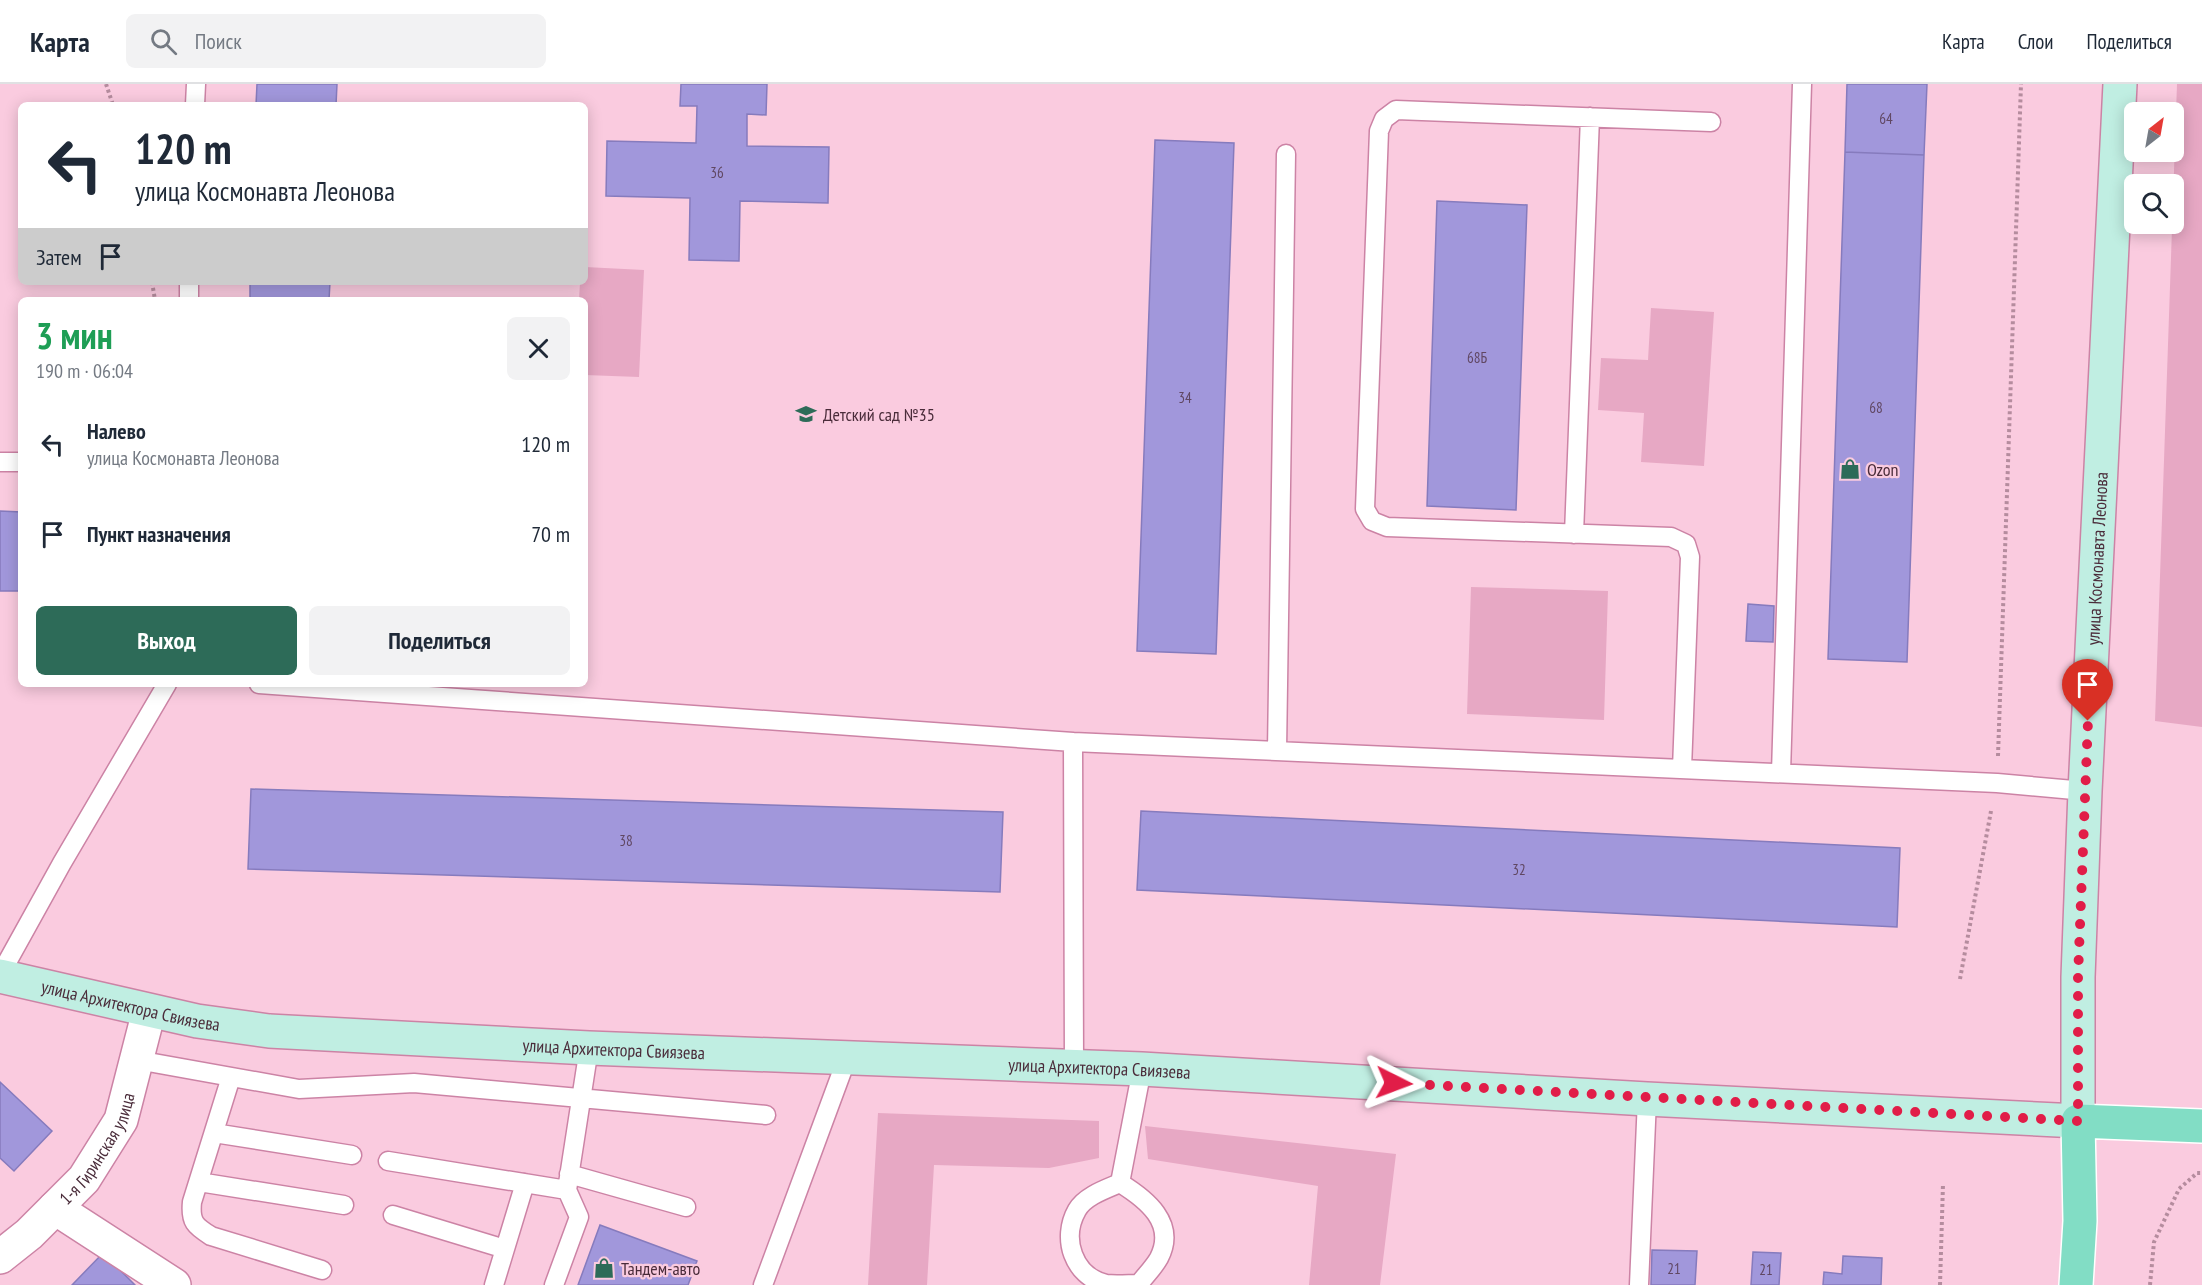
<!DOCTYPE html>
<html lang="ru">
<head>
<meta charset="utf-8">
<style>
	:root { --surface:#fff; --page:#f2f2f3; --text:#1f2937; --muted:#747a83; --line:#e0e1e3; --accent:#2d6b58 }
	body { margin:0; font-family:"PT Sans Narrow",sans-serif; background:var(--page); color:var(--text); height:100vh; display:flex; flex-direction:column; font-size:22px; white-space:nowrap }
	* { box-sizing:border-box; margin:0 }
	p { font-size:20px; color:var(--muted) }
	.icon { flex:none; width:33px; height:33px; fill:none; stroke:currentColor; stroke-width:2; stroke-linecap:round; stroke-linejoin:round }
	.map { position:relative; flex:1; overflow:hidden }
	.sheet { position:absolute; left:18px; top:213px; width:570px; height:390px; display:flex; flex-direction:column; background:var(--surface); border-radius:9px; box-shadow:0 3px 15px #0003 }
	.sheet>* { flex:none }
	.hud { position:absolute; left:18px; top:18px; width:570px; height:183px; border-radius:9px; box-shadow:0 3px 15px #0003; background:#fff; color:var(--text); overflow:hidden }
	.needle { width:39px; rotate:31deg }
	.controls { position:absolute; left:2124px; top:18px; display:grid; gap:12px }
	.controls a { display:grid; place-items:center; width:60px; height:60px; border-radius:9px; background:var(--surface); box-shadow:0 3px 15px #0003; font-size:30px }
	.pin { position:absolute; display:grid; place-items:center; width:51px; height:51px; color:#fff; margin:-62px -26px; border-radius:50% 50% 50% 0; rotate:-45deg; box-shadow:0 0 6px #0007 }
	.pin .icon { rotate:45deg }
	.me { position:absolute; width:66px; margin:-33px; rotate:93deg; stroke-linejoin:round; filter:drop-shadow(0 0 4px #0008) }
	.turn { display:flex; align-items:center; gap:21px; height:126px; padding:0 18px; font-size:27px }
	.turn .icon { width:78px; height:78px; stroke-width:2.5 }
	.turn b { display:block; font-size:42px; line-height:51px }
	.then { display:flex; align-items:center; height:57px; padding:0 18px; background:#0003; gap:12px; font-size:22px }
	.round { display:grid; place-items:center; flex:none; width:63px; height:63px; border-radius:9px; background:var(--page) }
	.headline { display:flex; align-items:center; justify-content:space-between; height:102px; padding:0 18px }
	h1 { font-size:36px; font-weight:700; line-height:45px; color:#1e9e55 }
	.action { display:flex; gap:12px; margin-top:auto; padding:12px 18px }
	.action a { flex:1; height:69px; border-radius:9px; background:var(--accent); color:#fff; font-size:24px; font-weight:700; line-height:69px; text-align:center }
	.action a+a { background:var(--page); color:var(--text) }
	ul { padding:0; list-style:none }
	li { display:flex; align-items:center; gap:18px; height:90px; padding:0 18px }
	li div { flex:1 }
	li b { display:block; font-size:22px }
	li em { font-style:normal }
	header { display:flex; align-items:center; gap:36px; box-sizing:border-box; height:84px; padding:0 30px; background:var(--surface); border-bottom:2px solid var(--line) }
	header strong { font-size:28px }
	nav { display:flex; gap:33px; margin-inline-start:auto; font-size:21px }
	.search { width:420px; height:54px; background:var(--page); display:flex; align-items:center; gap:15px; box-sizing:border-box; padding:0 21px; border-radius:9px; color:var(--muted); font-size:22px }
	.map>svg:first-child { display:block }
	.green { fill:#e7a8c4 }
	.building { fill:#a197db; stroke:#867bbd; stroke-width:1.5 }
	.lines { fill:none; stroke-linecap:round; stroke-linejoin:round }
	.lane-casing { stroke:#cc83a5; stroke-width:21 }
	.street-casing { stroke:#cc83a5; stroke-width:36 }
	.secondary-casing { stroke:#cc83a5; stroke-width:36 }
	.primary-casing { stroke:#fff; stroke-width:36 }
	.path { stroke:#b58c9e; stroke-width:4; stroke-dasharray:3 3; stroke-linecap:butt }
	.lane { stroke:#fff; stroke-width:18 }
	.street { stroke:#fff; stroke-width:33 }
	.secondary { stroke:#c0eee2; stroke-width:33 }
	.primary { stroke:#82ddc5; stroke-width:33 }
	.route { stroke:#e11d48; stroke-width:10; stroke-dasharray:0 18 }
	.labels { text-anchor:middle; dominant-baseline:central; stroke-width:4.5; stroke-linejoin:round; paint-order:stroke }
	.number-label { font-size:15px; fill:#604762 }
	.poi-label { font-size:18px; fill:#4a2c3a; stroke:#facbdf; text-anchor:start }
	.street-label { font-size:18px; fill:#4a2c3a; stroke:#facbdf }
</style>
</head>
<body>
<header>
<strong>Карта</strong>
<div class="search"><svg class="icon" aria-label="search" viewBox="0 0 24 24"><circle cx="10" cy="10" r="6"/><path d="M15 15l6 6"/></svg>Поиск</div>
<nav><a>Карта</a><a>Слои</a><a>Поделиться</a></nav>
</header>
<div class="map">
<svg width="2202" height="1201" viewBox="0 0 2202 1201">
	<rect width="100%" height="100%" fill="#facbdf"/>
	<path class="green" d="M2177,0H2202V643L2155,637Z
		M585,183L644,186L639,293L585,291V216H579L580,198H585Z
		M1651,224L1714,228L1704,382L1641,378L1644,329L1598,326L1601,274L1648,276Z
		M1471,503L1608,507L1604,636L1467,630Z
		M878,1029L1099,1037V1074L1049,1084L934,1081L927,1201H868Z
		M1145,1042L1396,1070L1380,1201H1309L1318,1102L1148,1075Z"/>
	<path class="building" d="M257,0H337L336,21H256Z
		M681,0H767L766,31L747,30V62L829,63L828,119L740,117L739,177L689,176L690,114L606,112L607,57L696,59L697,22H680Z
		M1847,0H1927L1924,71L1845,68Z
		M1155,56L1234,59L1216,570L1137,567Z
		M1845,68L1924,71L1907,578L1828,575Z
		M1437,117L1527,121L1516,426L1427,422Z
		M250,198H330L329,216H250Z
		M0,427L21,428V507H0Z
		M1748,520L1774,522L1773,558L1746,557Z
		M251,705L1003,728L1000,808L248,785Z
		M1141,727L1900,764L1897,843L1137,806Z
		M0,998L52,1047L14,1087L0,1074Z
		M600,1141L697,1177L688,1201H578Z
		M1652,1166L1697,1167L1695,1201H1651Z
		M1753,1168L1781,1169L1779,1201H1751Z
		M103,1169L135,1201H72Z
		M1843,1172L1882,1174L1881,1201H1823L1824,1188L1842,1190Z"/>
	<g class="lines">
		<g class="lane-casing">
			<path id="lane" d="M195,21L196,0
				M189,216V198
				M0,378H21
				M1574,450L1590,33
				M259,600L1073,658L1074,982
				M1073,658L1997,699L2085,707
				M1277,667L1286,70
				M1682,685L1690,473L1686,460L1671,453L1387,443L1372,437L1365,425L1379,47L1384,35L1396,26L1711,38
				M1781,689L1802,0
				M0,891L62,779L167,600
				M137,976L299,1005L414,999L766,1031
				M231,993L192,1118C190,1138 195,1142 211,1152L322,1186
				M214,1049L352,1071
				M388,1077L567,1106
				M569,1090L686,1123
				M199,1098L344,1121
				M1120,1099C1146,1115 1177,1139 1159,1174C1154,1183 1145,1192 1139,1200C1129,1200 1116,1201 1106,1200C1073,1192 1061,1154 1077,1126C1085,1112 1106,1105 1120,1099Z
				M1120,1099L1142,985
				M393,1131L505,1165
				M494,1201L525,1099
				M554,1201L579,1133L567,1106L589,964
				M763,1201L847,974
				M1639,1201L1647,1015"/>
		</g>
		<g class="street-casing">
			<g id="street">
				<path d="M55,1124L174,1201"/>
				<path id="s1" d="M0,1173L29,1150L84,1095L121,1036L149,927"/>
			</g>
		</g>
		<g class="secondary-casing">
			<g id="secondary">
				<path id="s2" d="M0,892L197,937L269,947L589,964L1142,985L1647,1015L2078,1037V893L2085,707L2120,0"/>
			</g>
		</g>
		<g class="primary-casing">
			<path id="primary" d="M2076,1201L2080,1137L2078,1037L2202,1042"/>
		</g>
		<path class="path" d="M106,0L113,21
			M152,198L155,216
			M1998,672L2021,0
			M1960,895L1991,727
			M1940,1201L1943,1100
			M2150,1201L2154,1158L2179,1105L2197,1089H2202"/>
		<use href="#lane" class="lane"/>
		<use href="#street" class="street"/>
		<use href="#secondary" class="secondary"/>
		<use href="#primary" class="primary"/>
	</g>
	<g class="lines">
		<path class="route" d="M1394,999L2078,1037V893L2088,637"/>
	</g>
	<defs>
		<g id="school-bare" transform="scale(1.62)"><path d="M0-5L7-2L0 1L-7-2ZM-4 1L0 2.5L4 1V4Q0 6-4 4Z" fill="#2d6b58" stroke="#facbdf" stroke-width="2.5" paint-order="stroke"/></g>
		<g id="shop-bare" transform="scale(1.62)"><path d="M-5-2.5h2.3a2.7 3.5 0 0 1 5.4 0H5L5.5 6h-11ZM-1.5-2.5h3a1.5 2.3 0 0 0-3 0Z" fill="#2d6b58" stroke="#facbdf" stroke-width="2.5" paint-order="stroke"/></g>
	</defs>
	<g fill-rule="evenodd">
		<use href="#school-bare" x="806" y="330"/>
		<use href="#shop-bare" x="1850" y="385"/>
		<use href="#shop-bare" x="604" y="1184"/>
	</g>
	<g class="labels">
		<g class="number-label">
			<text x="1886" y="34">64</text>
			<text x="717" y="88">36</text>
			<text x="1477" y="273">68Б</text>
			<text x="1185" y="313">34</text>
			<text x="1876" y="323">68</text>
			<text x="626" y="756">38</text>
			<text x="1519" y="785">32</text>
			<text x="1674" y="1184">21</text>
			<text x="1766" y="1185">21</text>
		</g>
		<g class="poi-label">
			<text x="823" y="330">Детский сад №35</text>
			<text x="1867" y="385">Ozon</text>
			<text x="621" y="1184">Тандем-авто</text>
		</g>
		<g class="street-label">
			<text stroke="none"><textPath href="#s2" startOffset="2649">улица Космонавта Леонова</textPath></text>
			<text stroke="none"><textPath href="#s2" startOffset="134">улица Архитектора Свиязева</textPath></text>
			<text stroke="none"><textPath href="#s2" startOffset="620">улица Архитектора Свиязева</textPath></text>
			<text stroke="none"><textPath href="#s2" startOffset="1106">улица Архитектора Свиязева</textPath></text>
			<text stroke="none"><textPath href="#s1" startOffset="148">1-я Гиринская улица</textPath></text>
		</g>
	</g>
</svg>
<div class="controls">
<a><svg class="needle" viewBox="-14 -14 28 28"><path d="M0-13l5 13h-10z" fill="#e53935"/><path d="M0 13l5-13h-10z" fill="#747a83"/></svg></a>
<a><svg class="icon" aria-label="search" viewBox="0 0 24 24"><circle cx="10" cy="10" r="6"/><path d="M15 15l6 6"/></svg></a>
</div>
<div class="pin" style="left:2088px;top:637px;background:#d93025"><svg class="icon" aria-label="arrive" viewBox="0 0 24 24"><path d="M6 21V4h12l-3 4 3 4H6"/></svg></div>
<svg class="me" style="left:1394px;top:999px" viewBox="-20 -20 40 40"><path d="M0-17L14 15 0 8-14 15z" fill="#e11d48" stroke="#fff" stroke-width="4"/></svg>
<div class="hud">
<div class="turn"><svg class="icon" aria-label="left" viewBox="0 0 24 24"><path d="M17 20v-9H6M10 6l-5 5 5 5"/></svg><div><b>120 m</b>улица Космонавта Леонова</div></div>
<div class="then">Затем<svg class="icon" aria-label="arrive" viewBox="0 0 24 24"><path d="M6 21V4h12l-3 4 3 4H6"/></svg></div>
</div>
<section class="sheet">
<div class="headline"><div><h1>3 мин</h1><p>190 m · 06:04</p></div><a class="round"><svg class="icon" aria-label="close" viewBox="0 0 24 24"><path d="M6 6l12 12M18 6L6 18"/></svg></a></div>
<ul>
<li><svg class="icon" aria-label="left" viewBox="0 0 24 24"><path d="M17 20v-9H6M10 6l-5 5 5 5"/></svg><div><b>Налево</b><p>улица Космонавта Леонова</p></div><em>120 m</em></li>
<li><svg class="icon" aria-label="arrive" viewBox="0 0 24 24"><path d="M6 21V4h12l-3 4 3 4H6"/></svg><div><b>Пункт назначения</b></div><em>70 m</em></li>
</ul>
<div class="action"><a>Выход</a><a>Поделиться</a></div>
</section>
</div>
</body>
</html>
